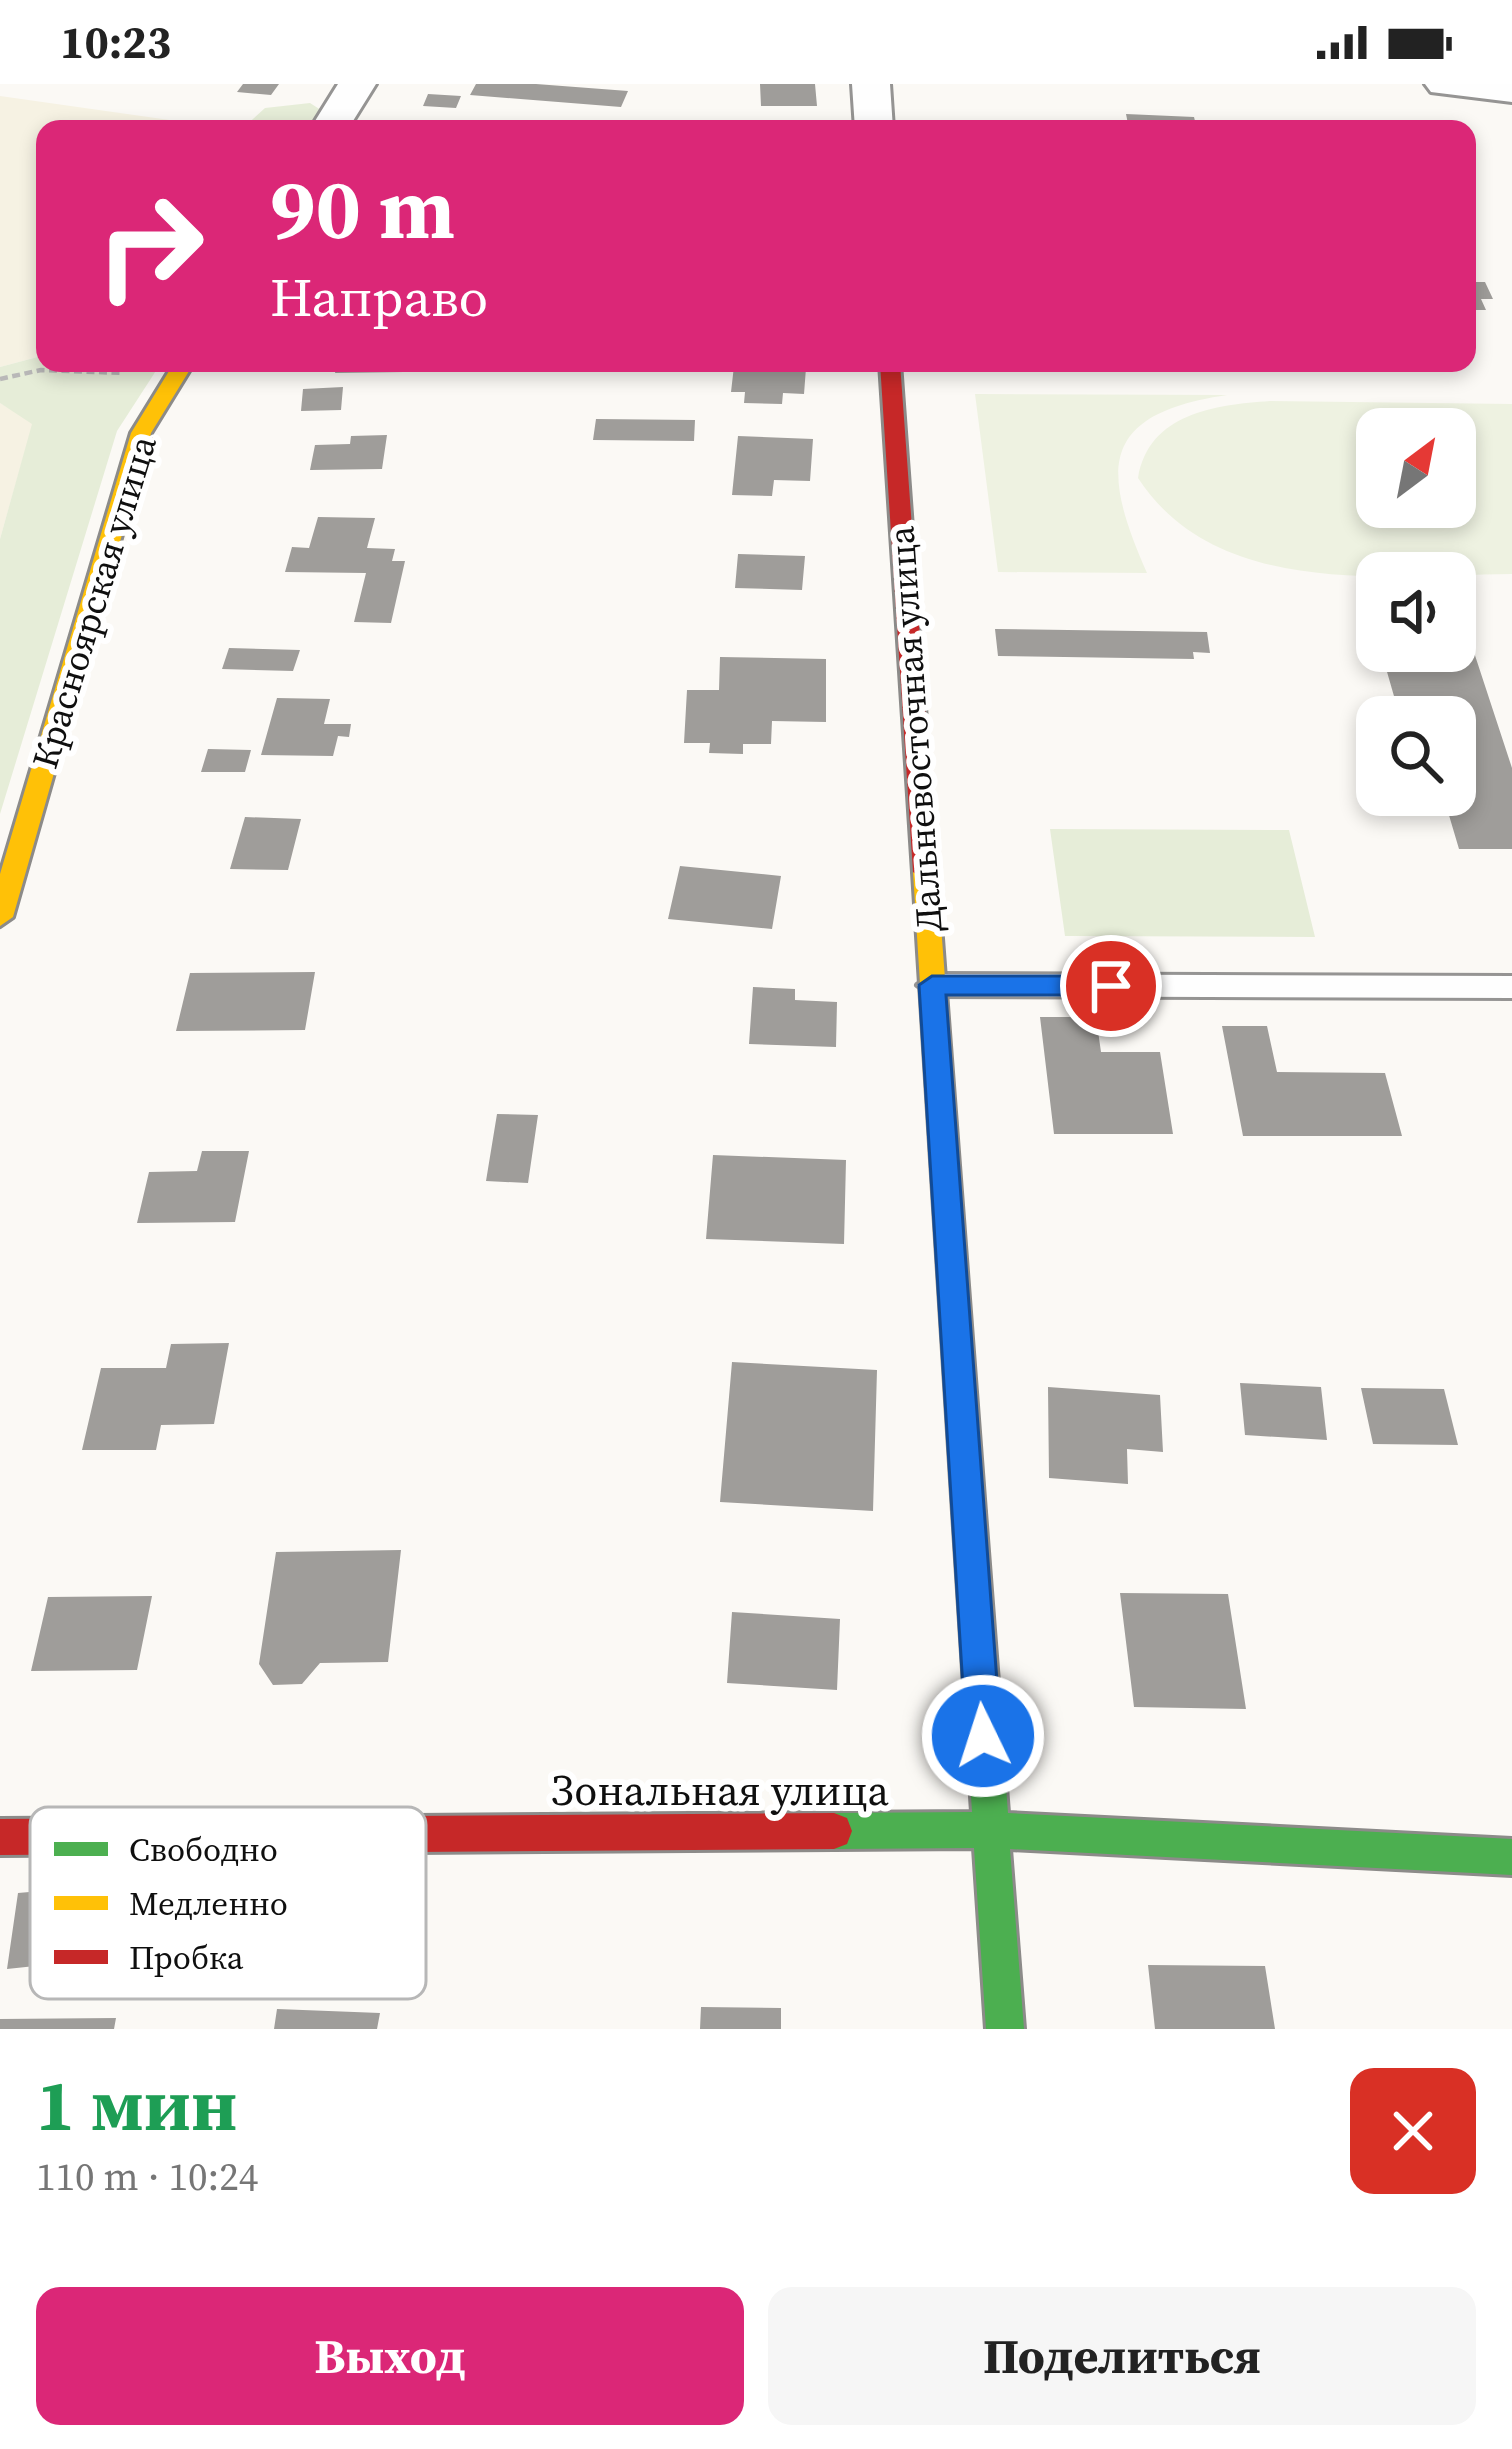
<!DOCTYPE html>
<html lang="ru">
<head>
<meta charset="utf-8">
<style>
	:root { --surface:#fff; --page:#f6f6f6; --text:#222; --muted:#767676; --accent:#db2777 }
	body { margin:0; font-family:"Source Serif 4",serif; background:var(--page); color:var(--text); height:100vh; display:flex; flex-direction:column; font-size:45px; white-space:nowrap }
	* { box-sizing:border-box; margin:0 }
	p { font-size:39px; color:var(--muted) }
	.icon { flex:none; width:66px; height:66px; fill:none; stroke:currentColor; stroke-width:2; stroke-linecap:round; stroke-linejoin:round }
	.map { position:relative; height:1945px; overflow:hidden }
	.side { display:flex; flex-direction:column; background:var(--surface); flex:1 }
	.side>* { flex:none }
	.top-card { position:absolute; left:36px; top:36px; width:1440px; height:252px; border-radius:24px; box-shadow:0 6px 18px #0003; background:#db2777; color:#fff; overflow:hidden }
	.needle { width:78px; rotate:32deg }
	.buttons { position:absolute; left:1356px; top:324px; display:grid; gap:24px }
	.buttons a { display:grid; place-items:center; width:120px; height:120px; border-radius:24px; background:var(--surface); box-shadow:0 6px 18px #0003; font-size:60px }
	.pin { position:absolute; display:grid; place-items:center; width:102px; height:102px; color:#fff; margin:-51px; border:6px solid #fff; border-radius:50%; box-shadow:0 3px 12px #0007 }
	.me { position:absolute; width:132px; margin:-66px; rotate:356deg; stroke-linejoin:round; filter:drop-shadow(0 0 9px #0008) }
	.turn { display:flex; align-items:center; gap:42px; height:252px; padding:0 36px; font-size:54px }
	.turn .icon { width:156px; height:156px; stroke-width:2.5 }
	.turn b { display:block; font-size:84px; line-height:102px }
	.round { display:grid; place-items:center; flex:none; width:126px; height:126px; border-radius:24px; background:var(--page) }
	.headline { display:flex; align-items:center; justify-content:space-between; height:204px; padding:0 36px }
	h1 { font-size:72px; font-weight:700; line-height:90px; color:#1e9e55 }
	.button { display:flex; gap:24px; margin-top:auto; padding:24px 36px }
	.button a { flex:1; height:138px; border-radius:24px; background:var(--accent); color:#fff; font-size:48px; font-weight:700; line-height:138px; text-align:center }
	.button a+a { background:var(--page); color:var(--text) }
	.status { display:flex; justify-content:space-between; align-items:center; height:84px; padding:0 60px; background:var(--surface); direction:ltr }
	.status svg { height:33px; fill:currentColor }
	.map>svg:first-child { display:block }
	.farmland { fill:#f6f2e3 }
	.green { fill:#e6edd8 }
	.pitch { fill:#eef2e1; fill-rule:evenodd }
	.building { fill:#9f9d9a }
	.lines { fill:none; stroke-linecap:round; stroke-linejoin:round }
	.lane-casing { stroke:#959493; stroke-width:6 }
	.street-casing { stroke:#959493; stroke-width:6 }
	.fast-casing { stroke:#8c8b89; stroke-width:6 }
	.slow-casing { stroke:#8c8b89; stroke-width:6 }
	.jam-casing { stroke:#8c8b89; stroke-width:6 }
	.path { stroke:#b9b8b8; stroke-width:4.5; stroke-dasharray:8 4.5; stroke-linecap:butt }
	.lane { fill:#fefefe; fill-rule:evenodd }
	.street { fill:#fefefe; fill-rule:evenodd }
	.fast { fill:#4caf50; fill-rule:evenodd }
	.slow { fill:#ffc107; fill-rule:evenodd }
	.jam { fill:#c62828; fill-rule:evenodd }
	.route { fill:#1a73e8; stroke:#114b97; stroke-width:3 }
	.labels { text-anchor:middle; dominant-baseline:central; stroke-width:12; stroke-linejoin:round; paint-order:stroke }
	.street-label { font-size:36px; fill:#0f0f0f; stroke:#fff }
	.near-street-label { font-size:42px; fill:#0f0f0f; stroke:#fff }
	.key { fill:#fff; stroke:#b7b7b7; stroke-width:3 }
	.key-label { font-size:33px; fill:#0f0f0f }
</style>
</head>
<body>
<div class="status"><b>10:23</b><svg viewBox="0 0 49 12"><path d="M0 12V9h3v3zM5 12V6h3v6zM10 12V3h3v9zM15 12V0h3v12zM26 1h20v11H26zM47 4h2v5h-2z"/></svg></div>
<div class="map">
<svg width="1512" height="1945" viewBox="0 0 1512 1945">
	<rect width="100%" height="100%" fill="#fbf9f5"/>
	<path class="farmland" d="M0,12L233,45H45V271L0,283Z
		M0,319L33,339L0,455Z"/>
	<path class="green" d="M310,19L324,28L312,45H242L265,24Z
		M45,271V279H161L117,347L0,730V455L32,340L0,319V283Z
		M1050,745L1289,746L1315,853L1065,852Z"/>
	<path class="pitch" d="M975,310L1227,311C1099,330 1101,385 1147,489L998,488Z
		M1270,317L1512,320V490C1388,491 1217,515 1138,394C1149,329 1215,321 1270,317ZM1377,345H1455V423H1377Z"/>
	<path class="building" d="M243,0H279L271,11L237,8Z
		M476,0H536L628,7L621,23L470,11Z
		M760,0H815L817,22H761Z
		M428,10L461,12L456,24L423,22Z
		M1126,30L1194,33L1197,45H1129Z
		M1467,184L1474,198H1485L1493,215H1481L1486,226H1467Z
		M337,279H406L404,288L335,289Z
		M734,282L806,284L804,310L783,309L782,320L744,319L745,308H731Z
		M343,303L341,326L301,327L303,305Z
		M596,335L695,336L694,357L593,356Z
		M387,351L382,385L310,386L315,361L350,360L351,352Z
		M738,352L813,355L810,397L774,396L772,412L732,411Z
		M318,433L375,434L367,464L395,465L392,477H405L391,539L354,538L366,489L285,488L292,463L309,464Z
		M738,470L805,472L802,506L735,504Z
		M1455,544H1466L1512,684V765H1459L1443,711H1455V633H1400L1381,567H1455Z
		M995,545L1207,548L1210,569L1193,568L1194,575L998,572Z
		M229,564L300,566L293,587L222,585Z
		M720,573L826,575V638L772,637L771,660H743V670L709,669L710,659H684L687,606H719Z
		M277,614L330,615L324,640H351L349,653L338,652L333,672L261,671Z
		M208,665L251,666L245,688H201Z
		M245,733L301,735L288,786L230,785Z
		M680,782L781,792L772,845L668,835Z
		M315,888L305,946L176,947L190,889Z
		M753,903L795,905V916L837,918L836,963L749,960Z
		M1040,933H1096L1101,968H1160L1173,1050H1054Z
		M1222,942H1267L1277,988L1385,989L1402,1052H1243Z
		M497,1030L538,1031L528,1099L486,1097Z
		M202,1067H249L235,1138L137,1139L149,1088L197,1087Z
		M713,1071L846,1076L844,1160L706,1155Z
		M229,1259L214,1340L161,1341L156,1366H82L101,1284H166L171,1260Z
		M732,1278L877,1286L873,1427L720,1418Z
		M1240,1299L1321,1303L1327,1356L1245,1351Z
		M1048,1303L1160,1311L1163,1368L1127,1365L1128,1400L1049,1394Z
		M1361,1304L1444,1305L1458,1361L1373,1360Z
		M401,1466L388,1578L320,1579L302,1600L273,1601L259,1580L276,1468Z
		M1120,1509L1228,1510L1246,1625L1134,1623Z
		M152,1512L137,1586L31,1587L48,1513Z
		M732,1528L840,1535L837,1606L727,1599Z
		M64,1805L54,1880L7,1885L18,1809Z
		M1148,1881L1265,1882L1275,1945H1155Z
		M701,1923L781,1924V1945H700Z
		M277,1925L380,1929L377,1945H274Z
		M116,1934L114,1945H0V1935Z"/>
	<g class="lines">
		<g class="lane-casing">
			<path id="lane" d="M932,890L1512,892V914L932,912L917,901Z"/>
		</g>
		<g class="street-casing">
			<path id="street" d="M338,0H376L348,45H310Z
				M852,0H890L893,45H855Z
				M1425,0H1512V18L1431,8Z"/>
		</g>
		<g class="fast-casing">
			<path id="fast" d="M969,1414L980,1418L985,1428L1008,1729L1512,1755V1791L1010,1765L1024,1945H986L974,1764L834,1765L821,1760L816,1747L821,1734L834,1729L972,1728L953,1428L958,1418Z"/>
		</g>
		<g class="slow-casing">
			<path id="slow" d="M174,279H194L151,349L13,833L0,842V790L131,349Z
				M925,779L937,788L985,1428L980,1438L969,1442L958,1438L953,1428L913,788Z"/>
		</g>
		<g class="jam-casing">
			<path id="jam" d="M880,279H900L937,788L925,797L913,788Z
				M834,1729L847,1734L852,1747L847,1760L834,1765L0,1771V1735Z"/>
		</g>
		<path class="path" d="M0,295L41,286L124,289"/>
		<use href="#lane" class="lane"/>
		<use href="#street" class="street"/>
		<use href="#fast" class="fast"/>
		<use href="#slow" class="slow"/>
		<use href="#jam" class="jam"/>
	</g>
	<path class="route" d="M932,892H1111L1124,902L1111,911H946L1001,1652L996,1664L983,1669L971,1664L966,1652L919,901Z"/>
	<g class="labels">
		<g class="street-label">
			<text transform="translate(94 518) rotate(-73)">Красноярская улица</text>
			<text transform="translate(915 645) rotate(-94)">Дальневосточная улица</text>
		</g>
		<g class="near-street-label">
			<text x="720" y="1706">Зональная улица</text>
		</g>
	</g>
	<rect x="30" y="1723" width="396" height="192" rx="18" class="key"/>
	<rect x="54" y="1758" width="54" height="14" fill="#4caf50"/>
	<rect x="54" y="1812" width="54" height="14" fill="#ffc107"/>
	<rect x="54" y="1866" width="54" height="14" fill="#c62828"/>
	<g class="key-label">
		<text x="129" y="1777">Свободно</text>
		<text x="129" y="1831">Медленно</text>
		<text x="129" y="1885">Пробка</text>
	</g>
</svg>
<div class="buttons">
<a><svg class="needle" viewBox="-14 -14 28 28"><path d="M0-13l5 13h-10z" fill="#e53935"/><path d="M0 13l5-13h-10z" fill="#767676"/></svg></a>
<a><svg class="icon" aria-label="sound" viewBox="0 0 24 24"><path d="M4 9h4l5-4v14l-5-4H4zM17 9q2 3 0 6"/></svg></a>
<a><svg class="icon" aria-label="search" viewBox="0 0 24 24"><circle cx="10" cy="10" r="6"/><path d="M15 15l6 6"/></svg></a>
</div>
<div class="pin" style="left:1111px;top:902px;background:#d93025"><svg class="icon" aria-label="arrive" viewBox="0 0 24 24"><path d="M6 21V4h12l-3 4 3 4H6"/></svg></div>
<svg class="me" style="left:983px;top:1652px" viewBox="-20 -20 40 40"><circle r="17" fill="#1a73e8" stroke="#fff" stroke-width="3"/><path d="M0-11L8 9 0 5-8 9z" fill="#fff"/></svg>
<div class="top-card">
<div class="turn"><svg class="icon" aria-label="right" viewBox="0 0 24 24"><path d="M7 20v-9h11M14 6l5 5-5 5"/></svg><div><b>90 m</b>Направо</div></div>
</div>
</div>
<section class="side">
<div class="headline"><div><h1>1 мин</h1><p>110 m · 10:24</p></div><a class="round" style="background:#d93025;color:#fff"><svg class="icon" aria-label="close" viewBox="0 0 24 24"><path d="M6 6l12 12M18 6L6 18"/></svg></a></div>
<div class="button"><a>Выход</a><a>Поделиться</a></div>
</section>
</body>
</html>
